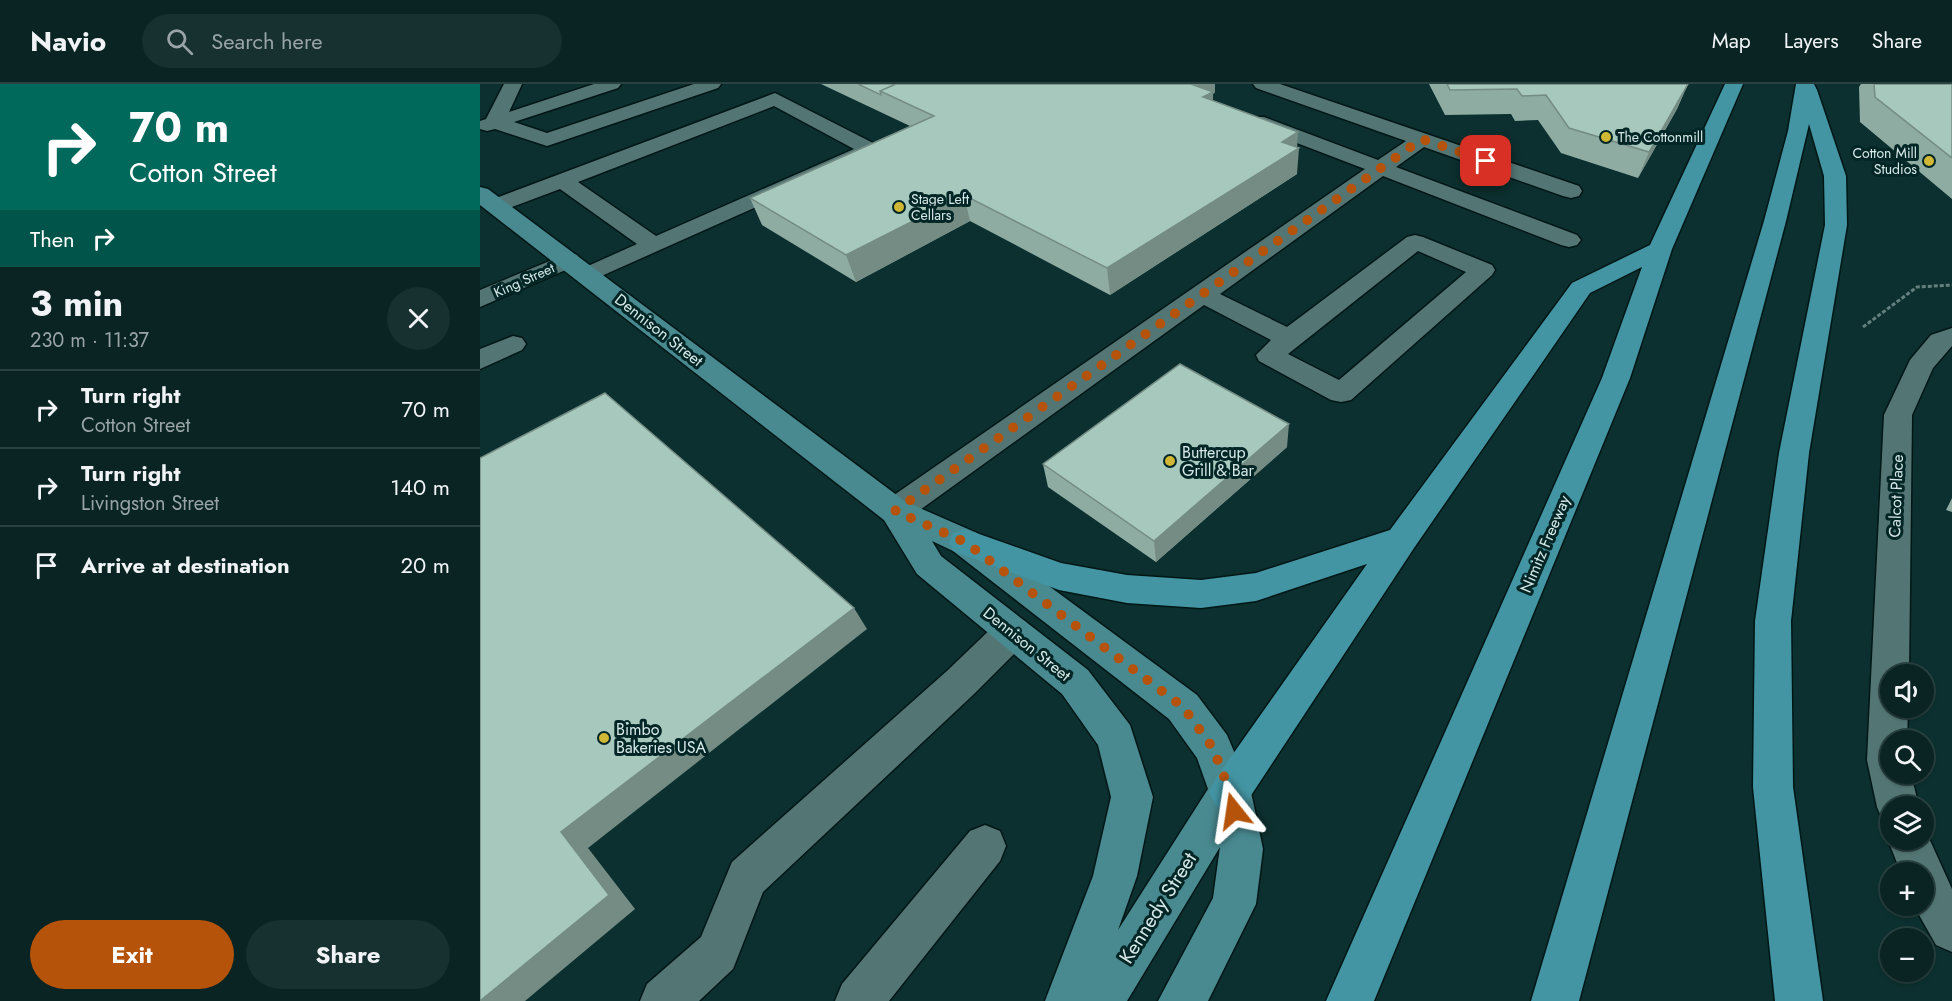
<!DOCTYPE html>
<html lang="en">
<head>
<meta charset="utf-8">
<style>
	:root { --surface:#092423; --page:#173030; --text:#f1f3f6; --muted:#99a4a6; --line:#294141; --accent:#b45309 }
	body { margin:0; font-family:Jost,sans-serif; background:var(--page); color:var(--text); height:100vh; display:flex; flex-direction:column; font-size:22px; white-space:nowrap }
	* { box-sizing:border-box; margin:0 }
	p { font-size:20px; color:var(--muted) }
	.icon { flex:none; width:33px; height:33px; fill:none; stroke:currentColor; stroke-width:2; stroke-linecap:round; stroke-linejoin:round }
	.map { position:relative; flex:1; overflow:hidden }
	.drawer { display:flex; flex-direction:column; background:var(--surface); width:480px }
	.drawer>* { flex:none }
	.hud { background:#00695c; color:#fff; overflow:hidden }
	.controls { position:absolute; left:1400px; top:580px; display:grid; gap:12px }
	.controls a { display:grid; place-items:center; width:54px; height:54px; border-radius:50%; background:var(--surface); box-shadow:0 2px 4px #0004,0 0 0 2px var(--line); font-size:30px }
	.pin { position:absolute; display:grid; place-items:center; width:51px; height:51px; color:#fff; margin:-26px; border-radius:12px; box-shadow:0 3px 9px #0006 }
	.me { position:absolute; width:66px; margin:-33px; rotate:345deg; stroke-linejoin:round; filter:drop-shadow(0 0 4px #0008) }
	.turn { display:flex; align-items:center; gap:21px; height:126px; padding:0 30px; font-size:27px }
	.turn .icon { width:78px; height:78px; stroke-width:2.5 }
	.turn b { display:block; font-size:42px; line-height:51px }
	.then { display:flex; align-items:center; height:57px; padding:0 30px; background:#0003; gap:12px; font-size:22px }
	.round { display:grid; place-items:center; flex:none; width:63px; height:63px; border-radius:32px; background:var(--page) }
	.summary { display:flex; align-items:center; justify-content:space-between; height:102px; padding:0 30px }
	h1 { font-size:36px; font-weight:700; line-height:45px }
	.cta { display:flex; gap:12px; margin-top:auto; padding:12px 30px }
	.cta a { flex:1; height:69px; border-radius:36px; background:var(--accent); color:#fff; font-size:24px; font-weight:700; line-height:69px; text-align:center }
	.cta a+a { background:var(--page); color:var(--text) }
	ul { padding:0; list-style:none }
	li { display:flex; align-items:center; gap:18px; height:78px; padding:0 30px; border-top:2px solid var(--line) }
	li div { flex:1 }
	li b { display:block; font-size:22px }
	li em { font-style:normal }
	header { display:flex; align-items:center; gap:36px; box-sizing:border-box; height:84px; padding:0 30px; background:var(--surface); border-bottom:2px solid var(--line) }
	header strong { font-size:28px }
	nav { display:flex; gap:33px; margin-inline-start:auto; font-size:21px }
	.search { width:420px; height:54px; background:var(--page); display:flex; align-items:center; gap:15px; box-sizing:border-box; padding:0 21px; border-radius:33px; color:var(--muted); font-size:22px }
	main { display:flex; flex:1; min-height:0 }
	.map>svg:first-child { display:block }
	.lines { fill:none; stroke-linecap:round; stroke-linejoin:round }
	.minor-casing { stroke:#001716; stroke-width:3 }
	.major-casing { stroke:#001716; stroke-width:3 }
	.highway-casing { stroke:#001716; stroke-width:3 }
	.path { stroke:#63807f; stroke-width:3; stroke-dasharray:4 2; stroke-linecap:butt }
	.minor { fill:#537674; fill-rule:evenodd }
	.major { fill:#498990; fill-rule:evenodd }
	.highway { fill:#4395a3; fill-rule:evenodd }
	.wall { fill:#8faca3 }
	.shaded-wall { fill:#748c84 }
	.building { fill:#a6c8bd; stroke:#748c84; stroke-width:1.5 }
	.route { stroke:#b45309; stroke-width:10; stroke-dasharray:0 18 }
	.poi-dot { fill:#d0b736; stroke:#022625; stroke-width:2 }
	.labels { text-anchor:middle; dominant-baseline:central; stroke-width:6; stroke-linejoin:round; paint-order:stroke }
	.far-poi-label { font-size:14px; fill:#d6e9e8; stroke:#022625; text-anchor:start }
	.far-street-label { font-size:14px; fill:#d6e9e8; stroke:#022625 }
	.street-label { font-size:16px; fill:#d6e9e8; stroke:#022625 }
	.poi-label { font-size:16px; fill:#d6e9e8; stroke:#022625; text-anchor:start }
	.near-street-label { font-size:20px; fill:#d6e9e8; stroke:#022625 }
</style>
</head>
<body>
<header>
<strong>Navio</strong>
<div class="search"><svg class="icon" aria-label="search" viewBox="0 0 24 24"><circle cx="10" cy="10" r="6"/><path d="M15 15l6 6"/></svg>Search here</div>
<nav><a>Map</a><a>Layers</a><a>Share</a></nav>
</header>
<main>
<section class="drawer">
<div class="hud">
<div class="turn"><svg class="icon" aria-label="right" viewBox="0 0 24 24"><path d="M7 20v-9h11M14 6l5 5-5 5"/></svg><div><b>70 m</b>Cotton Street</div></div>
<div class="then">Then<svg class="icon" aria-label="right" viewBox="0 0 24 24"><path d="M7 20v-9h11M14 6l5 5-5 5"/></svg></div>
</div>
<div class="summary"><div><h1>3 min</h1><p>230 m · 11:37</p></div><a class="round"><svg class="icon" aria-label="close" viewBox="0 0 24 24"><path d="M6 6l12 12M18 6L6 18"/></svg></a></div>
<ul>
<li><svg class="icon" aria-label="right" viewBox="0 0 24 24"><path d="M7 20v-9h11M14 6l5 5-5 5"/></svg><div><b>Turn right</b><p>Cotton Street</p></div><em>70 m</em></li>
<li><svg class="icon" aria-label="right" viewBox="0 0 24 24"><path d="M7 20v-9h11M14 6l5 5-5 5"/></svg><div><b>Turn right</b><p>Livingston Street</p></div><em>140 m</em></li>
<li><svg class="icon" aria-label="arrive" viewBox="0 0 24 24"><path d="M6 21V4h12l-3 4 3 4H6"/></svg><div><b>Arrive at destination</b></div><em>20 m</em></li>
</ul>
<div class="cta"><a>Exit</a><a>Share</a></div>
</section>
<div class="map">
<svg width="1472" height="917" viewBox="0 0 1472 917">
	<rect width="100%" height="100%" fill="#0c302f"/>
	<g class="lines">
		<g class="minor-casing">
			<path id="minor" d="M24,0H42L29,28L114,0H141L138,4L34,38L67,49L214,0H241L238,4L67,62L15,45L7,47L0,45V37L6,35Z
				M773,0H800L1099,102L1102,107L1099,112L1091,114L1083,112L944,63L916,83L1097,151L1101,156L1097,161L1089,163L1081,161L903,92L740,210L807,243L927,153L935,151L943,153L1012,181L1015,186L1012,191L871,316L861,318L851,316L779,277L776,271L791,256L724,221L426,436L415,439L404,436L399,427L404,418L885,85L770,41L767,37L770,33H784L898,76L926,57L776,4ZM938,167L986,188L859,296L808,270Z
				M295,9L397,61L400,65L397,69L108,198L99,196L96,191L99,186L157,160L80,105L16,129L8,127L5,122L8,117ZM294,22L374,65L176,152L98,98Z
				M89,169L97,171L101,176L97,181L0,223V206Z
				M1472,244V262L1453,284L1432,331L1429,591H1410V624H1428L1427,657H1410V690H1431L1439,723H1410V740L1403,737L1397,723L1387,676L1404,331L1430,276L1451,251Z
				M33,252L42,254L46,260L42,266L0,285V265Z
				M532,533L545,537L550,548L545,559L494,610L283,808L253,885L219,917H160L167,900L221,853L252,778L468,586L519,537Z
				M505,741L520,747L526,762L520,777L409,917H355L362,900L490,747Z
				M1443,741L1472,805V868L1456,861L1434,822H1443V789H1421L1408,756L1410,751V756H1443Z"/>
		</g>
		<g class="major-casing">
			<path id="major" d="M0,103L8,105L426,418L497,449L717,611L747,651L771,708L783,765L776,820L728,917H678L733,814L740,763L647,917H565L613,792L631,713L618,661L582,610L437,490L404,436L0,121ZM452,457L473,467L689,635L717,674L728,705L638,846L657,792L673,713L650,641L608,586L461,472Z"/>
		</g>
		<g class="highway-casing">
			<path id="highway" d="M1245,0H1263L1192,165L1150,294L894,917H846L1122,294L1162,183L1110,209L934,464L764,722L750,728L736,722L729,708L736,694L887,480L776,517L721,524L647,519L579,506L473,467L469,458L473,449L485,445L581,479L647,491L721,496L776,489L910,446L1092,199L1170,161Z
				M1316,0H1334L1337,6L1366,92L1367,141L1329,369L1311,537L1313,703L1343,917H1295L1273,703L1275,537L1299,369L1345,141L1344,92L1329,40L1306,137L1099,917H1051L1284,137L1308,47Z"/>
		</g>
		<path class="path" d="M1383,243L1437,203L1472,201"/>
		<use href="#minor" class="minor"/>
		<use href="#major" class="major"/>
		<use href="#highway" class="highway"/>
	</g>
	<path class="wall" d="M341,0H735V8L733,10V17L817,63V90L630,211L490,137L376,198L282,141L270,114L430,42Z
		M949,0H1208L1197,25L1158,94L1081,69L1058,36L1035,37L1031,30L965,31Z
		M1381,0H1472V115L1380,38L1379,3Z
		M807,363L676,478L568,403L563,380Z
		M1472,414V428L1466,426Z"/>
	<path class="shaded-wall" d="M707,0H735V8L733,10V33Z
		M1207,1L1197,25L1158,94L1169,68Z
		M818,48L817,65L819,64L817,90L630,211L627,184L802,58Z
		M484,111L490,137L376,198L366,171Z
		M809,340L807,363L676,478L674,457Z
		M374,524L387,545L108,764L155,825L45,917H0L81,748Z"/>
	<path class="building" d="M378,0H416L400,7L401,11Z
		M416,0H711L733,8L723,13L818,48L802,58L819,64L627,184L484,111L366,171L270,114L454,32L400,7Z
		M967,0H1208L1169,68L1089,44L1066,11L1042,12L1037,5L970,6Z
		M1394,0H1472V74L1395,13Z
		M700,280L809,340L674,457L563,380Z
		M125,309L374,524L81,748L129,811L0,917V374Z"/>
	<g class="lines">
		<path class="route" d="M754,727L750,708L733,664L703,623L485,458L415,427L942,55L1006,77"/>
	</g>
	<g class="poi-dot">
		<circle cx="1126" cy="53" r="6"/>
		<circle cx="1449" cy="77" r="6"/>
		<circle cx="419" cy="123" r="6"/>
		<circle cx="690" cy="377" r="6"/>
		<circle cx="124" cy="654" r="6"/>
	</g>
	<g class="labels">
		<g class="far-poi-label">
			<text x="1138" y="53">The Cottonmill</text>
			<text x="1437" y="69" text-anchor="end">Cotton Mill<tspan x="1437" dy="16">Studios</tspan></text>
			<text x="431" y="115">Stage Left<tspan x="431" dy="16">Cellars</tspan></text>
		</g>
		<g class="far-street-label">
			<text transform="translate(44 196) rotate(-24)">King Street</text>
		</g>
		<g class="street-label">
			<text transform="translate(179 246) rotate(38)">Dennison Street</text>
			<text transform="translate(1416 412) rotate(-88)">Calcot Place</text>
			<text transform="translate(1065 460) rotate(-67)">Nimitz Freeway</text>
			<text transform="translate(547 560) rotate(39)">Dennison Street</text>
		</g>
		<g class="poi-label">
			<text x="702" y="368">Buttercup<tspan x="702" dy="18">Grill &amp; Bar</tspan></text>
			<text x="136" y="645">Bimbo<tspan x="136" dy="18">Bakeries USA</tspan></text>
		</g>
		<g class="near-street-label">
			<text transform="translate(678 824) rotate(-58)">Kennedy Street</text>
		</g>
	</g>
</svg>
<div class="controls">
<a><svg class="icon" aria-label="sound" viewBox="0 0 24 24"><path d="M4 9h4l5-4v14l-5-4H4zM17 9q2 3 0 6"/></svg></a>
<a><svg class="icon" aria-label="search" viewBox="0 0 24 24"><circle cx="10" cy="10" r="6"/><path d="M15 15l6 6"/></svg></a>
<a><svg class="icon" aria-label="layers" viewBox="0 0 24 24"><path d="M12 4l9 5-9 5-9-5zM3 14l9 5 9-5"/></svg></a>
<a>+</a>
<a>−</a>
</div>
<div class="pin" style="left:1006px;top:77px;background:#d93025"><svg class="icon" aria-label="arrive" viewBox="0 0 24 24"><path d="M6 21V4h12l-3 4 3 4H6"/></svg></div>
<svg class="me" style="left:754px;top:727px" viewBox="-20 -20 40 40"><path d="M0-17L14 15 0 8-14 15z" fill="#b45309" stroke="#fff" stroke-width="4"/></svg>
</div>
</main>
</body>
</html>
